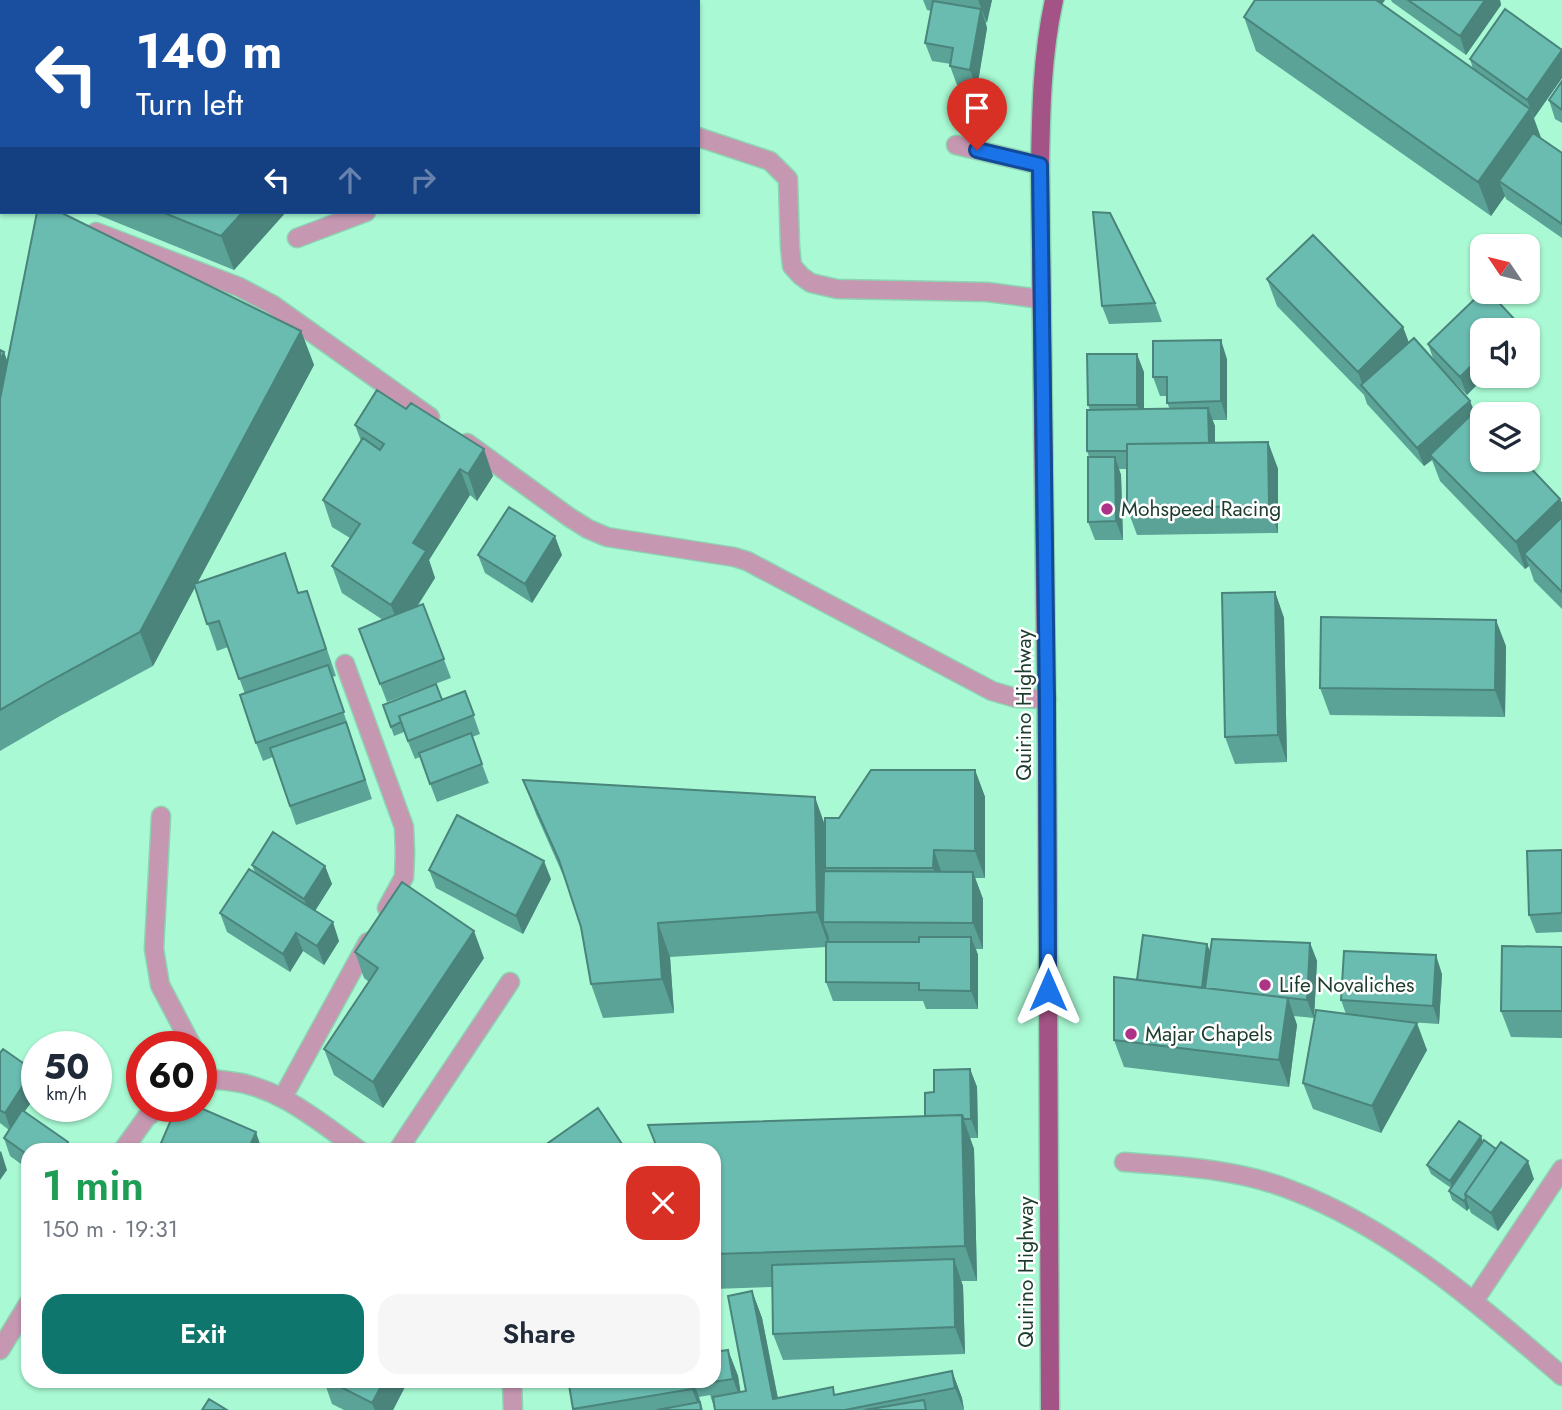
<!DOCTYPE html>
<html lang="en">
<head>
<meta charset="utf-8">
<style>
	:root { --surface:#fff; --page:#f6f6f7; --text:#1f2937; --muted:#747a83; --accent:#0f766e }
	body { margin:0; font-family:Jost,sans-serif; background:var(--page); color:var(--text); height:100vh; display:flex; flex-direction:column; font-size:26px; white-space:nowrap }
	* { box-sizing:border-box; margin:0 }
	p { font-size:23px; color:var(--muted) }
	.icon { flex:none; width:38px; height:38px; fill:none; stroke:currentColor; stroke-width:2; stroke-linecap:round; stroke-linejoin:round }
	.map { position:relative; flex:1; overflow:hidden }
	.details { position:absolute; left:21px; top:1143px; width:700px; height:245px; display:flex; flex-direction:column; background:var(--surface); border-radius:21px; box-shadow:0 2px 5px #0004 }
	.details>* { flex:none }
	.hud { position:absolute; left:0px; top:0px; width:700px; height:214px; box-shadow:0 2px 5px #0004; background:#1a4fa0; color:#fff; overflow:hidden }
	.needle { width:46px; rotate:305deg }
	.buttons { position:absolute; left:1470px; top:234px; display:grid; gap:14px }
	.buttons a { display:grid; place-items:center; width:70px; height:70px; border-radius:14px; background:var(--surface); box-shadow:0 2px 5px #0004; font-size:35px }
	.speed { position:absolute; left:21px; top:1031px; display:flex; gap:14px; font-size:35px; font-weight:700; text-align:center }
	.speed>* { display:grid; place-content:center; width:91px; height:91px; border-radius:50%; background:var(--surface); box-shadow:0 2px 5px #0004; line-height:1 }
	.speed small { font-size:18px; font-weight:400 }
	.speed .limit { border:10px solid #d22; background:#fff; color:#111 }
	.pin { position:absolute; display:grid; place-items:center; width:60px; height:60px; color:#fff; margin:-72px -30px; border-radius:50% 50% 50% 0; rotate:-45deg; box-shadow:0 0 7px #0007 }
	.pin .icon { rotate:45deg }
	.me { position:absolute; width:77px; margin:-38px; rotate:0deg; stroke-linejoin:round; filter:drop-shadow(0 0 5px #0008) }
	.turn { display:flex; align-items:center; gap:24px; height:147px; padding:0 21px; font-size:32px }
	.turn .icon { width:91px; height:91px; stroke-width:2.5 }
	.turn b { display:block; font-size:49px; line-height:60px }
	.lanes { display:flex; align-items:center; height:66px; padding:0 21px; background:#0003; justify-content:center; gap:35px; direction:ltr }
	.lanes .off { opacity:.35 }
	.round { display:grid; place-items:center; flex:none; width:74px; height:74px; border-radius:21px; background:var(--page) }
	.summary { display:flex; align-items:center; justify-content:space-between; height:119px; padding:0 21px }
	h1 { font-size:42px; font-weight:600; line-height:52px; color:#1e9e55 }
	.action { display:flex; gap:14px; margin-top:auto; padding:14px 21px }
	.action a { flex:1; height:80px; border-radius:21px; background:var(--accent); color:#fff; font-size:28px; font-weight:600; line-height:80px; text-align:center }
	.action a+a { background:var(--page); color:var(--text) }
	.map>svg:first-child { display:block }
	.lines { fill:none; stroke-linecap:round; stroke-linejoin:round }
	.lane-casing { stroke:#8dd4b3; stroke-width:21 }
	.street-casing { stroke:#8dd4b3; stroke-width:21 }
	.primary-casing { stroke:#8dd4b3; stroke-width:21 }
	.lane { stroke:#c597b1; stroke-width:18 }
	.street { stroke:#c597b1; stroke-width:18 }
	.primary { stroke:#a35385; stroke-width:18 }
	.wall { fill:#5ba297 }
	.shaded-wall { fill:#4a847b }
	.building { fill:#6abcb0; stroke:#4a847b; stroke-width:2 }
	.route-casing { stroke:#114b97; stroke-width:18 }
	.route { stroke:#1a73e8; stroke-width:12 }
	.poi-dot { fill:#ad3386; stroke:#fff; stroke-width:2.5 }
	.labels { text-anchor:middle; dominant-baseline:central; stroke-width:5; stroke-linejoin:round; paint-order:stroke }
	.poi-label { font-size:21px; fill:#1c3d2e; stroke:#fff; text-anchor:start }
	.street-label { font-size:21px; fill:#1c3d2e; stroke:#fff }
</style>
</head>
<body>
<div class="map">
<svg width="1562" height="1410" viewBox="0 0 1562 1410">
	<rect width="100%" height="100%" fill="#a9fad4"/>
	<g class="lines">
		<g class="lane-casing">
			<path id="lane" d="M698,137L770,161L788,179L790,247L792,266L801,276L811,283L837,289L987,292L1041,299
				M956,145L1040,165
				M297,238L366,212
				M161,816L154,949L160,985L192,1046
				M201,1065L209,1079
				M398,1150L510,982
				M1124,1162C1180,1166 1238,1169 1291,1190C1394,1229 1479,1305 1562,1376
				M1474,1301L1562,1169"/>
		</g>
		<g class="street-casing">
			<path id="street" d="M0,177L2,179
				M96,232L239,287L273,305L430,417
				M467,443L569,517L588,529L607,537L734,557L747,561L992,691L1016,698L1047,699
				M345,664L404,827L405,853L404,877L387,908
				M201,1082C210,1078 219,1080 228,1081C279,1086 319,1122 359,1150
				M283,1097L368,942
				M123,1150L146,1118L161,1106
				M0,1350L28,1304
				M512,1381L513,1410"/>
		</g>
		<g class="primary-casing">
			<path id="primary" d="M1050,1410L1047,760L1040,165C1041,109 1042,55 1054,0"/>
		</g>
		<use href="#lane" class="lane"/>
		<use href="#street" class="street"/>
		<use href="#primary" class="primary"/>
	</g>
	<path class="wall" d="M0,0H412V2H2V113L0,110Z
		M923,0H992L986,23L987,28L977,88L957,85L950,66L951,64L932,61L925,43L931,11L927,10Z
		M1255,0H1385L1382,4L1473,69L1470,59L1562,78L1534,118L1541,138L1562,153V238L1506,199L1505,196L1491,216L1256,51L1244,17Z
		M1391,0H1500L1501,5L1466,55L1392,2Z
		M1562,81V123L1555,119L1549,100Z
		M91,212H286L234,270Z
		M1267,279L1403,327L1409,343L1434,361L1428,344L1517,322L1520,331H1482L1467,395L1447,375L1470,401L1474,411L1560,499L1562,503V609L1534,581L1529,566L1525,569L1440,481L1432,460L1424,466L1367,404L1364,395L1277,306Z
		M1155,303L1162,322L1109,324L1102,306Z
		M301,331L314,365L197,583L299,593L316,617L336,676L332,677L372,799L296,825L273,757L263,761L256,743L245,694L228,647L217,651L195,587L153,666L60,716L0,751V350L4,352L7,362Z
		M1227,359V420H1212L1215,426V443L1268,442L1278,469V533L1137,535L1127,508V469H1119L1121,475L1123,540H1095L1088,522L1089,457L1087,451L1090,410L1088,405L1144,372V409H1170L1167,403V396H1160L1153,377Z
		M355,425L493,476L477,501L470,495L429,560L435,578L417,607L423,604L451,678L387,702L359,629L383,620L342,593L332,566L350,538L332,527L323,500L361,441Z
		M478,555H562L532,603L485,573Z
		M1275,592L1284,618L1287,762L1235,764L1225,737Z
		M1506,646L1505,717L1330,715L1320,688Z
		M465,691L480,734L472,737L489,783L437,802L420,757L415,759L404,732L394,736L383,705L442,700Z
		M975,770L985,797V878H975L983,899V949H976L978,955V1009H926L923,1001H833L826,982V947L670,957L674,1013L603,1018L591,984L581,927L567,884L536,814L523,780L825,825L839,818Z
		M1562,850V932L1536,933L1529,915Z
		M252,865L325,866L332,884L315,911L339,941L324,965L303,951L290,972L227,932L220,913L255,873Z
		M429,870L551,879L523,934L436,888Z
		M1310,943L1317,961L1314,1018L1294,1016L1297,1025L1289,1087L1124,1067L1114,1040L1207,944L1210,951Z
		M1562,947V1038L1511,1037L1501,1011Z
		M355,952L484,958L383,1108L334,1075L324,1049L369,982L364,978Z
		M1442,974L1439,1024L1409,1022L1427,1050L1381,1133L1313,1109L1303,1083L1346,1014L1341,1000Z
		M0,1053L33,1070L37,1079V1094L24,1112L28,1150V1169L10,1156L4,1138L9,1130L0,1123Z
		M970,1069L977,1087L978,1138H970L974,1149L977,1281H961L963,1286L965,1354L783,1360L773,1334L772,1287L714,1289V1150L925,1116L934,1092Z
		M1481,1136L1483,1142L1534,1179L1498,1231L1471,1213L1469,1208L1467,1211L1452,1200L1449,1191L1451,1188L1431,1174L1427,1165Z
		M752,1291L762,1318L778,1398L836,1394L952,1371L962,1398L964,1410H715L710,1395L699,1397L703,1410H574L569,1385L587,1382V1381H714L728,1350L738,1376L740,1392L746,1391Z
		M324,1381H408L393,1410H344L332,1404Z"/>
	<path class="shaded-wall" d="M391,0H412V2H390Z
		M978,0H992L987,23Z
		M1376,0H1385L1379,8Z
		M1485,0H1500L1501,5L1466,55L1460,36Z
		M981,9L987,28L977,88L970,70Z
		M1562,51V78L1534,118L1527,100Z
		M1530,109L1543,143L1499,181L1505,196L1491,216L1478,182Z
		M243,212H286L234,270L221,236Z
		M1517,322L1520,331H1508Z
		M1403,327L1413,354L1364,389L1358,372Z
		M301,331L314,365L153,666L140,632Z
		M1221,340L1227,359V420L1221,401Z
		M4,352L14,379L0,411V361Z
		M1137,354L1144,372V423L1137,405Z
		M1482,355V376H1486L1467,395L1460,377Z
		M1470,401L1477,419L1430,455L1432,460L1424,466L1417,448Z
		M1208,408L1215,426V468L1209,450Z
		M1268,442L1278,469V533L1269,506Z
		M484,449L493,476L477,501L468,474Z
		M1115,457L1121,475L1123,540L1116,521Z
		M460,469L470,495L429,560L435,578L401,631L391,605L413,543Z
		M1560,499L1562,503V534L1524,554L1529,566L1525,569L1516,542Z
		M555,536L562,555L532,603L525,584Z
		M1275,592L1284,618L1287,762L1278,735Z
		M1496,620L1506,646L1505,717L1495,690Z
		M975,770L985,797V878L975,851Z
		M815,797L827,831L825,868L828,876L823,922L829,937V946L817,912Z
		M934,850L943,877V895L933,868Z
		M544,861L551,879L523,934L516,916Z
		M325,866L332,884L311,917L304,899Z
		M973,872L983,899V949L973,923Z
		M333,922L339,941L324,965L317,946Z
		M658,923L670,957L674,1013L662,979Z
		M474,931L484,958L383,1108L373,1082Z
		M296,933L303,951L290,972L283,954Z
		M971,937L978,955V1009L971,991Z
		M1310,943L1317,961L1314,1018L1307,1000Z
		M1207,944L1214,962L1210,990L1201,989Z
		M1436,955L1442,974L1439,1024L1433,1006Z
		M1288,998L1297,1025L1289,1087L1279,1060Z
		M1417,1023L1427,1050L1381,1133L1372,1106Z
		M970,1069L977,1087L978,1138L971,1119Z
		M33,1070L37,1079V1094L11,1131L5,1113Z
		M962,1115L974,1149L977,1281L965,1246Z
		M256,1132L262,1150H248Z
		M1481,1136L1484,1146L1453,1190L1450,1181Z
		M68,1142L71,1150H63Z
		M1,1151L7,1170L0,1180V1152Z
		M1528,1161L1534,1179L1498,1231L1491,1213Z
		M1466,1198L1469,1208L1467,1211L1464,1201Z
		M954,1259L963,1286L965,1354L955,1327Z
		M752,1291L762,1318L780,1410L773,1399Z
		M728,1350L738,1376L743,1406L733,1379Z
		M952,1371L962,1398L964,1410L955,1388Z
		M384,1381H408L393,1410H375L372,1403Z
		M691,1381H693L699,1397L701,1410H700L692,1389Z"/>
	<path class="building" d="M0,0H391L390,2H2V100L0,97Z
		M1255,0H1376L1530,109L1478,182L1244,17Z
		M1408,0H1485L1460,36Z
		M933,1L981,9L970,70L950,66L953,48L925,43Z
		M1505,9L1562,50L1527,100L1470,59Z
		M1562,81V110L1549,100Z
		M1533,133L1562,153V224L1499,181Z
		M37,212H60L301,331L140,632L48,682L0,710V399Z
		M162,212H243L221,236Z
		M1093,212L1110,213L1155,303L1102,306Z
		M1313,235L1403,327L1358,372L1267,279Z
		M1482,292H1489L1517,322L1508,331H1482V355L1460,377L1428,344Z
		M1414,338L1470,401L1417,448L1361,385Z
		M1221,340V401L1167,403V377H1153V341Z
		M0,350L4,352L0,361Z
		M1087,354H1137V405H1088Z
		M377,390L406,409L411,403L484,449L468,474L460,469L413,543L426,551L391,605L332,566L360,524L323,500L363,438L380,450L384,444L355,425Z
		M1208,408L1209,443L1127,444V451H1087V410Z
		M1475,411L1482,418V460H1523L1560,499L1516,542L1430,455Z
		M1268,442L1269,506L1127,508V444Z
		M1088,457H1115L1116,521L1088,522Z
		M509,507L555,536L525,584L478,555Z
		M1562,517V592L1524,554Z
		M285,553L298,593L307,591L326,649L239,679L219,621L207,624L194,584Z
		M1275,592L1278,735L1225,737L1222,593Z
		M423,604L444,659L380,684L359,629Z
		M1321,617L1496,620L1495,690L1320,688Z
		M328,665L344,712L256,743L240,695Z
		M436,684L442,700L399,716L401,722L391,727L383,705Z
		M465,691L474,715L408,741L399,716Z
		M346,722L365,780L290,806L270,748Z
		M471,733L482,764L430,784L419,753Z
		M871,770H975V851L934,850L933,868H825V818H839Z
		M523,780L815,797L817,912L658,923L662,979L591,984L581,927L559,860Z
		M457,815L544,861L516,916L429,870Z
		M273,832L325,866L304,899L252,865Z
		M1562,850V913L1529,915L1527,851Z
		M249,869L333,922L317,946L296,933L283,954L220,913Z
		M824,871L973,872V923L823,922Z
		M402,882L474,931L373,1082L324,1049L378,968L355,952Z
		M1143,935L1207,944L1202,988L1137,980Z
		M919,937H971V991L919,990V983L826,982V942H919Z
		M1212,939L1310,943L1307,1000L1205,988Z
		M1502,946L1562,947V1011H1501Z
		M1344,951L1436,955L1433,1006L1341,1000Z
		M1114,977L1288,998L1279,1060L1114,1040Z
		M1316,1010L1417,1023L1372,1106L1303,1083Z
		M3,1049L33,1070L5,1113L0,1110V1053Z
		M970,1069L971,1119H964L962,1115L925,1116V1093L934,1092V1070Z
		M177,1106H196L256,1132L248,1150H158Z
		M598,1108L624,1147L620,1150H538Z
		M22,1110L68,1142L63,1150H28V1155L4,1138Z
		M962,1115L965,1246L714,1254V1150H658L648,1125Z
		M1459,1121L1481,1136L1450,1181L1427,1165Z
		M1484,1140L1496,1149L1465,1194L1466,1198L1464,1201L1449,1191Z
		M1501,1142L1528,1161L1491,1213L1465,1194Z
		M954,1259L955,1327L773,1334L772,1265Z
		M752,1291L773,1399L833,1387L834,1395L952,1371L955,1388L845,1410H715L713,1397L746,1391L728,1296Z
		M728,1350L733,1379L706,1383V1381H714V1352Z
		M329,1381H384L372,1403Z
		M587,1381H691L692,1389L573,1409L569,1385L587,1382Z
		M209,1399L227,1410H202Z
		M924,1400L926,1410H865Z
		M700,1402L701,1410H657Z"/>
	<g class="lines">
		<g class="route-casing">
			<path id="route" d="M977,150L1040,165L1047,699L1048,990"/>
		</g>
		<use href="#route" class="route"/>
	</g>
	<g class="poi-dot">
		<circle cx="1107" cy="509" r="7"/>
		<circle cx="1265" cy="985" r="7"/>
		<circle cx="1131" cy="1034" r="7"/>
	</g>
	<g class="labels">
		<g class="poi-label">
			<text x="1121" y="509">Mohspeed Racing</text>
			<text x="1279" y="985">Life Novaliches</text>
			<text x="1145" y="1034">Majar Chapels</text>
		</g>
		<g class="street-label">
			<text transform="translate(1024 705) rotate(-90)">Quirino Highway</text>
			<text transform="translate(1026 1272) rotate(-90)">Quirino Highway</text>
		</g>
	</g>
</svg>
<div class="buttons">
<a><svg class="needle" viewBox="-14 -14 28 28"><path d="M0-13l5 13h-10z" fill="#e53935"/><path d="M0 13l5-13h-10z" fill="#747a83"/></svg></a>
<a><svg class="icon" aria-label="sound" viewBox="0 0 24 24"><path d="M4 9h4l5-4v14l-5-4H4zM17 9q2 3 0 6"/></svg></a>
<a><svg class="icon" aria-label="layers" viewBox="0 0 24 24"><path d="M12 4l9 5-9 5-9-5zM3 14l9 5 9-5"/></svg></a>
</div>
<div class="speed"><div>50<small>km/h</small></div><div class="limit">60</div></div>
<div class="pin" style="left:977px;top:150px;background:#d93025"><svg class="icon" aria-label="arrive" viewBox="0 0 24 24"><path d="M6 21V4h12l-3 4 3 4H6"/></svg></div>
<svg class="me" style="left:1048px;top:990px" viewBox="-20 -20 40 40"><path d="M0-17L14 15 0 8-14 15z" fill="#1a73e8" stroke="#fff" stroke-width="4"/></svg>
<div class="hud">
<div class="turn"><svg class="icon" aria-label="left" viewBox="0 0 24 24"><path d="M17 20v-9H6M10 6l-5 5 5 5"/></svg><div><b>140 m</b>Turn left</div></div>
<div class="lanes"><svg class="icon" aria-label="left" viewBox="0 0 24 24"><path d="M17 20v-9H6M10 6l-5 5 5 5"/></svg><svg class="icon off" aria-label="ahead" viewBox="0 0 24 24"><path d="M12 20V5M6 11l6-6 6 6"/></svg><svg class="icon off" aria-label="right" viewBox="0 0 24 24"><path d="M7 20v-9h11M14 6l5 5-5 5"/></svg></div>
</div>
<section class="details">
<div class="summary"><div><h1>1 min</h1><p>150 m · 19:31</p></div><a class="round" style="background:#d93025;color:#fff"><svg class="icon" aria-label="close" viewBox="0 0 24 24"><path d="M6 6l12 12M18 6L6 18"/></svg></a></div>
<div class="action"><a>Exit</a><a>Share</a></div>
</section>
</div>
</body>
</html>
